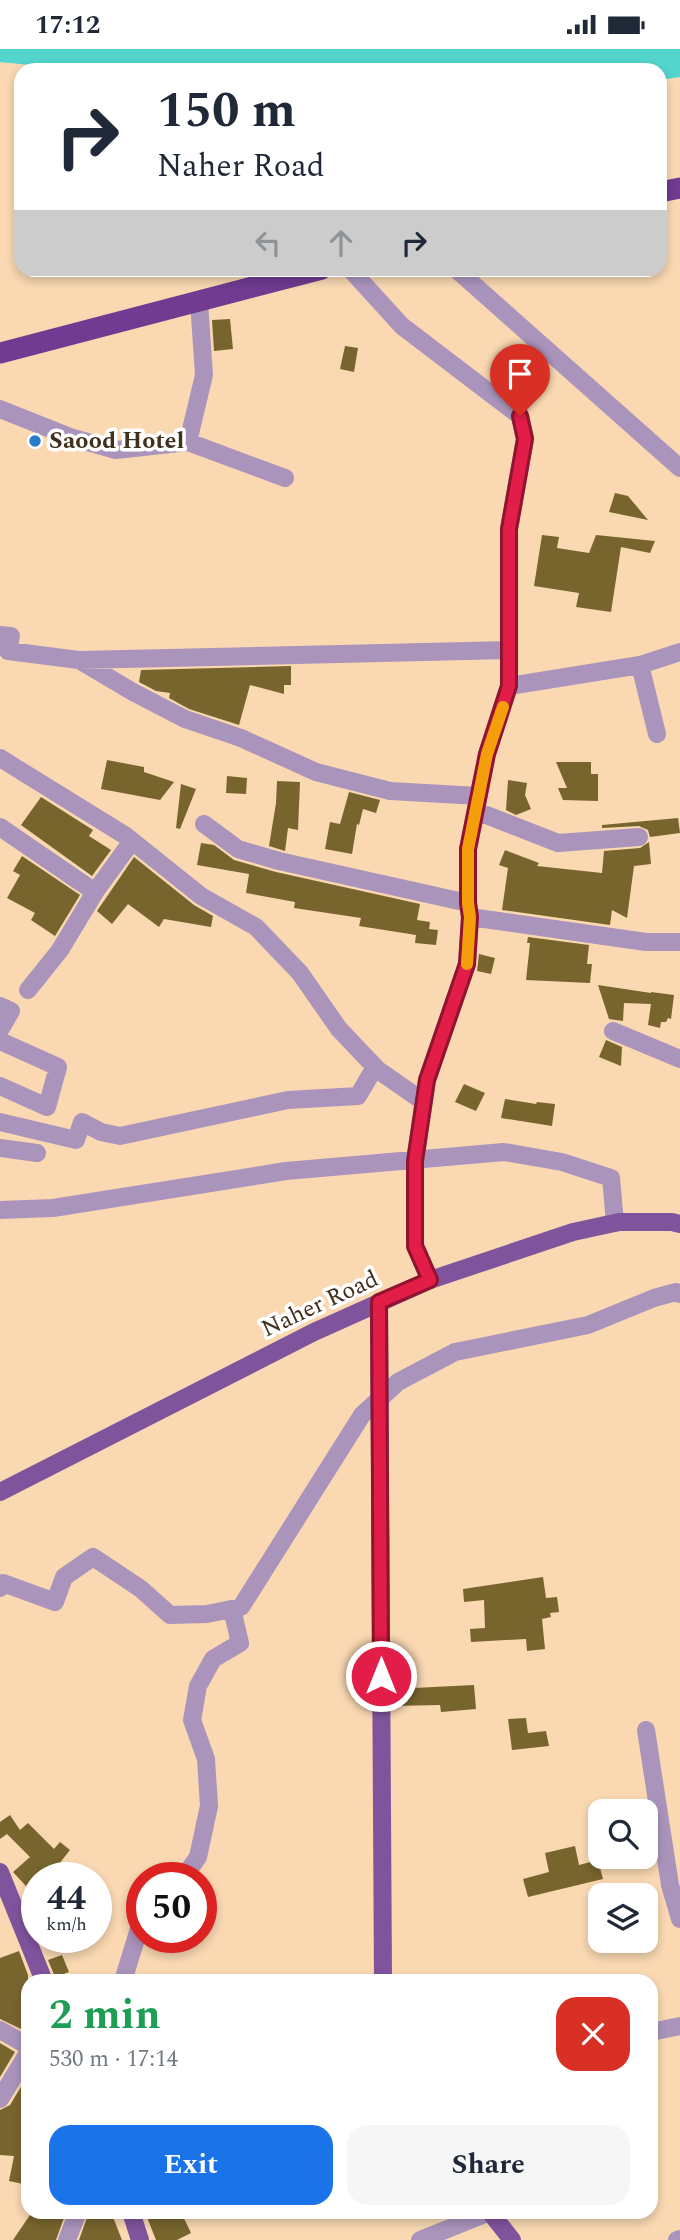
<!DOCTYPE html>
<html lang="en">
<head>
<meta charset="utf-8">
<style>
	:root { --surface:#fff; --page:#f6f6f7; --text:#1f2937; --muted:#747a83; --accent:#1a73e8 }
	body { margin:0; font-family:Spectral,serif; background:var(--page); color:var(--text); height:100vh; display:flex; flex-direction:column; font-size:26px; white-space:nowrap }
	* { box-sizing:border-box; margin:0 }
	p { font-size:23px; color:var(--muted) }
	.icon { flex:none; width:38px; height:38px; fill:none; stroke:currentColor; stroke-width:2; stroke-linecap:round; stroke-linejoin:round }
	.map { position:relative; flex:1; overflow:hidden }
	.drawer { position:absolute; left:21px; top:1925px; width:637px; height:245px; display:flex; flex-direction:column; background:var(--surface); border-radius:21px; box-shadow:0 4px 10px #0003 }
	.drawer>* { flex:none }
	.hud { position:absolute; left:14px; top:14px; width:653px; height:214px; border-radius:21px; box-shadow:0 4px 10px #0003; background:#fff; color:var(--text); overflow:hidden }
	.buttons { position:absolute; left:588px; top:1750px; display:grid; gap:14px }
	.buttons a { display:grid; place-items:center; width:70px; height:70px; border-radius:14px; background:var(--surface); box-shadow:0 4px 10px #0003; font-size:35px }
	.speed { position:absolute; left:21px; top:1813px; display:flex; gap:14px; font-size:35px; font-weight:700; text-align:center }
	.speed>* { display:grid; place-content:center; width:91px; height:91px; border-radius:50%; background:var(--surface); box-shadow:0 4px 10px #0003; line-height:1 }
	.speed small { font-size:18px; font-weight:400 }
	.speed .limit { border:10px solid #d22; background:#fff; color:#111 }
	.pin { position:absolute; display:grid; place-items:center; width:60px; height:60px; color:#fff; margin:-72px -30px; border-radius:50% 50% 50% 0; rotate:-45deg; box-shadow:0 0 7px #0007 }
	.pin .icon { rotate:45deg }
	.me { position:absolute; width:77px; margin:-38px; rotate:0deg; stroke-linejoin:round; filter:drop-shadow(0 0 5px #0008) }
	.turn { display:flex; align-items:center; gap:24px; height:147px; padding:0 28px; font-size:32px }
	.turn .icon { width:91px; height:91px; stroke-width:2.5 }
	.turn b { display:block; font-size:49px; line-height:60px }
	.lanes { display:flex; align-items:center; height:66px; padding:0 28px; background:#0003; justify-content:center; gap:35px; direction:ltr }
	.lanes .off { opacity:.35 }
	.round { display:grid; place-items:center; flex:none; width:74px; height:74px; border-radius:21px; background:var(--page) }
	.overview { display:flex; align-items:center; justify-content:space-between; height:119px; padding:0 28px }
	h1 { font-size:42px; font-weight:700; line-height:52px; color:#1e9e55 }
	.action { display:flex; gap:14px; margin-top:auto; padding:14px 28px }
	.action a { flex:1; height:80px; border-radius:21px; background:var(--accent); color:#fff; font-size:28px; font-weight:700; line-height:80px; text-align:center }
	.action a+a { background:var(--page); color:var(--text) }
	.status { display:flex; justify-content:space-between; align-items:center; height:49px; padding:0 35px; background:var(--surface); direction:ltr }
	.status svg { height:19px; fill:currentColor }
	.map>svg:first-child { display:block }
	.water { fill:#53d4cd }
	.building { fill:#78652e }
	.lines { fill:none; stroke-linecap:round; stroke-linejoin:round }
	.minor { stroke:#ab94bc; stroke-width:18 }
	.major { stroke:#80549d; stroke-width:18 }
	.highway { stroke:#703b90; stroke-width:21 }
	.route-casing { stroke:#92132f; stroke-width:18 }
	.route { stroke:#e11d48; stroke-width:12 }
	.slow { stroke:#f59e0b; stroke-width:12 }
	.poi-dot { fill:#287cca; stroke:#fff; stroke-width:2.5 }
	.labels { text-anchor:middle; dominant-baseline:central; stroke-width:7; stroke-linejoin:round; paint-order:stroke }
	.poi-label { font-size:24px; font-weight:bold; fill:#40301d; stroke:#fff; text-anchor:start }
	.street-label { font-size:24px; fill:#40301d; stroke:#fff }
</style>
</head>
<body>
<div class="status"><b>17:12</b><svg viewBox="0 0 49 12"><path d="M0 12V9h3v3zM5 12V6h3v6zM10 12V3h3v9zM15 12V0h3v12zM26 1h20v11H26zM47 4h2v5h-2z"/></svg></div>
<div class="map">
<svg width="680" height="2191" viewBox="0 0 680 2191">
	<rect width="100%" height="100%" fill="#f9d8b2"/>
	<path class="water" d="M0,0H680V28L660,31V21H79L0,13Z"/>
	<path class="building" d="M230,270L233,300L214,302L212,271Z
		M345,297L358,299L354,323L340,320Z
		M615,444L628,447L648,471L609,463Z
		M542,486L559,488L557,499L589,504L596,486L655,492L650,504L621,498L611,563L576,558L579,544L534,537Z
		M291,617V636H284V645L250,636L239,676L189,660L169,649L170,644L156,642L139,633L141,621Z
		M107,711L144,718V723L174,733L160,751L101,740Z
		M556,713H591V725H598V752L563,751L558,739H567Z
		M227,727L247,729L246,745L226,744Z
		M508,731L527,734L525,746L531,760L516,766L506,761Z
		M277,732L300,733L298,781L288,779L285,802L269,797L276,754Z
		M181,735L196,740L180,780L176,779Z
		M349,743L380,751L376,764L363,760L359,776L357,775L352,805L325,800L330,773L340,775Z
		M41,748L93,781L89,787L111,801L92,827L21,776Z
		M678,769L680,784L650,788L648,781L639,777L602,779V776Z
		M649,793L651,815L634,817L627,869L612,861L610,876L502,861L508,819L499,816L505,801L539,814L537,817L602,824L604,802L640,799Z
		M201,794L214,796L234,811L276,823L420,855L417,871L430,873L429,880L438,881L436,896L415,894L416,886L359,877L361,869L294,859L295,853L246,844L249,825L197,816Z
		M22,807L80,846L55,887L31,871L35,864L7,849L20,826L13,822Z
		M134,808L194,856L213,867L211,878L164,870L159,878L128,855L112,875L97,862Z
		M528,888L589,896L587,915H592L590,934L526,931L530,894H527Z
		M479,905L495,909L491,925L477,922Z
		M598,936L651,944V943L674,946L671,970L668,969L666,973H661L660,979L648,976L651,955L624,954L623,972L609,970Z
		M606,991L622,998L621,1017L599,1008Z
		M464,1035L485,1044L476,1062L455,1053Z
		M505,1050L536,1055L537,1053L555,1055L552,1077L501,1069Z
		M543,1528L546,1549L557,1548L559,1563L550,1564L551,1568L542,1570L545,1600L527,1602L526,1590L471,1593L470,1580L485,1579L484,1551L464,1553L463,1540Z
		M474,1636L476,1660L441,1663L440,1656L393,1657V1640Z
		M526,1669L528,1684L546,1682L549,1697L512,1701L508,1670Z
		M10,1766L20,1781L28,1774L54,1800L60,1793L70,1801L55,1820L65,1829H37V1849L13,1823L30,1808L7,1785L0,1790V1773Z
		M575,1797L579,1816L598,1811L603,1830L528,1848L523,1830L549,1823L545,1804Z
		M19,1902L28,1926V1971L21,1980L0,1970V1909Z
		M62,1906L69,1923L55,1928L48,1911Z
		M0,1994L15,2003L0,2028Z
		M28,2026V2136L9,2132L14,2107L0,2106V2061L10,2056Z
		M32,2163H66L56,2191H13Z
		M89,2163H111L122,2191H79Z
		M145,2163H181L191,2184L177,2191H156Z"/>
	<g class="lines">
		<path class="minor" d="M350,220L402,277L520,367L525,390L509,480V637L487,705L468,800V854L470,868L467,915L427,1031L415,1112V1197L430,1231
			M456,220L680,419
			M199,253L204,326L188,393L285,429
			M0,360L73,389L116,401L188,393
			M0,586L11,587L8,602L79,611L509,601
			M79,611L133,643L185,670L241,689L316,723L390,742L479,747
			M640,616L657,685
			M509,637L640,616L680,603
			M0,709L126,787L201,847L256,878L300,924L339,980L378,1021L424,1053
			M476,762L558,794L639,788
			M204,775L238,800L279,812L468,854
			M0,778L95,843
			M470,868L646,893H680
			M28,941L60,901L95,843L132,792
			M0,957L11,962L0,981
			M613,982L680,1010
			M0,992L58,1018L47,1058L0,1037
			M0,1073L76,1091L82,1073L101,1083L120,1087L288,1051L358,1047L375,1018
			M0,1099L37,1104
			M0,1161L53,1159L286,1122L504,1103L562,1113L611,1129L615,1174
			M0,1539L3,1534L55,1553L64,1528L93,1508L141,1540L170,1566L207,1565L241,1558L362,1366L398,1333L455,1303L588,1276L654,1249L676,1243L680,1245
			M646,1681L670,1836L680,1870
			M183,1829L198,1808L209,1757L206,1710L192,1671L198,1637L213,1610L240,1594L232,1560
			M123,1932L142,1870
			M0,1981L28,1997
			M651,1983L680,1977
			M0,2050L28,2004
			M67,2191L78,2163
			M420,2191L490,2163
			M677,2191L680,2190"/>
		<path class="major" d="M379,1253L383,1932
			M0,1443L314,1283L430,1231L573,1183L619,1173H672L680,1175
			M0,1823L44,1932
			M131,2163L140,2191
			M490,2163L512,2191"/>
		<path class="highway" d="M660,143L680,139
			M0,304L322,220"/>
	</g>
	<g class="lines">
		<g class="route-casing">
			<path id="route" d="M381,1627L379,1253L430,1231L415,1197V1112L427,1031L467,915L470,868L468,854V800L487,705L509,637V480L525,390L520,367"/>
		</g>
		<use href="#route" class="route"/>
		<path class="slow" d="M467,915L470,868L468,854V800L487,705L503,658"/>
	</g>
	<circle class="poi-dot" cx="35" cy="392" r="7"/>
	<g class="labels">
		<g class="poi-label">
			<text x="49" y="392">Saood Hotel</text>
		</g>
		<g class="street-label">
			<text transform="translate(320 1255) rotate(-25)">Naher Road</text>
		</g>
	</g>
</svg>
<div class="buttons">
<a><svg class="icon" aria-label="search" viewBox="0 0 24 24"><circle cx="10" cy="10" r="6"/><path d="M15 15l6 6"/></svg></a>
<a><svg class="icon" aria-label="layers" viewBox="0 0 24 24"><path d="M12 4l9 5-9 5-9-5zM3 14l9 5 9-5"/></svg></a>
</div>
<div class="speed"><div>44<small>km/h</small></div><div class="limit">50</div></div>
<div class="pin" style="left:520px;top:367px;background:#d93025"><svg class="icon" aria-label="arrive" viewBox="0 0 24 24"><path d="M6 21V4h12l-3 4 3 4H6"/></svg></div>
<svg class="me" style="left:381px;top:1627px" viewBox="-20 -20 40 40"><circle r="17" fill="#e11d48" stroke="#fff" stroke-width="3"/><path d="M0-11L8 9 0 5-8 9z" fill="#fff"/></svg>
<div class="hud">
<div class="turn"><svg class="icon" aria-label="right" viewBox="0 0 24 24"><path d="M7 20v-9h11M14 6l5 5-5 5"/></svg><div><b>150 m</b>Naher Road</div></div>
<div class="lanes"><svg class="icon off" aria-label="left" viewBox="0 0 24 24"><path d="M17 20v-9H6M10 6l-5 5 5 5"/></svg><svg class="icon off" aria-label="ahead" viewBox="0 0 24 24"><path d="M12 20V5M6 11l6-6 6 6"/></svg><svg class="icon" aria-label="right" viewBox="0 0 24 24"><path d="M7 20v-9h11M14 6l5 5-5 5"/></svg></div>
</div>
<section class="drawer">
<div class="overview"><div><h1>2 min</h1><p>530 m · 17:14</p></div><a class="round" style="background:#d93025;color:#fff"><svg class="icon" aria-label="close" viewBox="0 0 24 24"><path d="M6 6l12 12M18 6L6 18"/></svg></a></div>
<div class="action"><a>Exit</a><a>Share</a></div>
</section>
</div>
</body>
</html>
